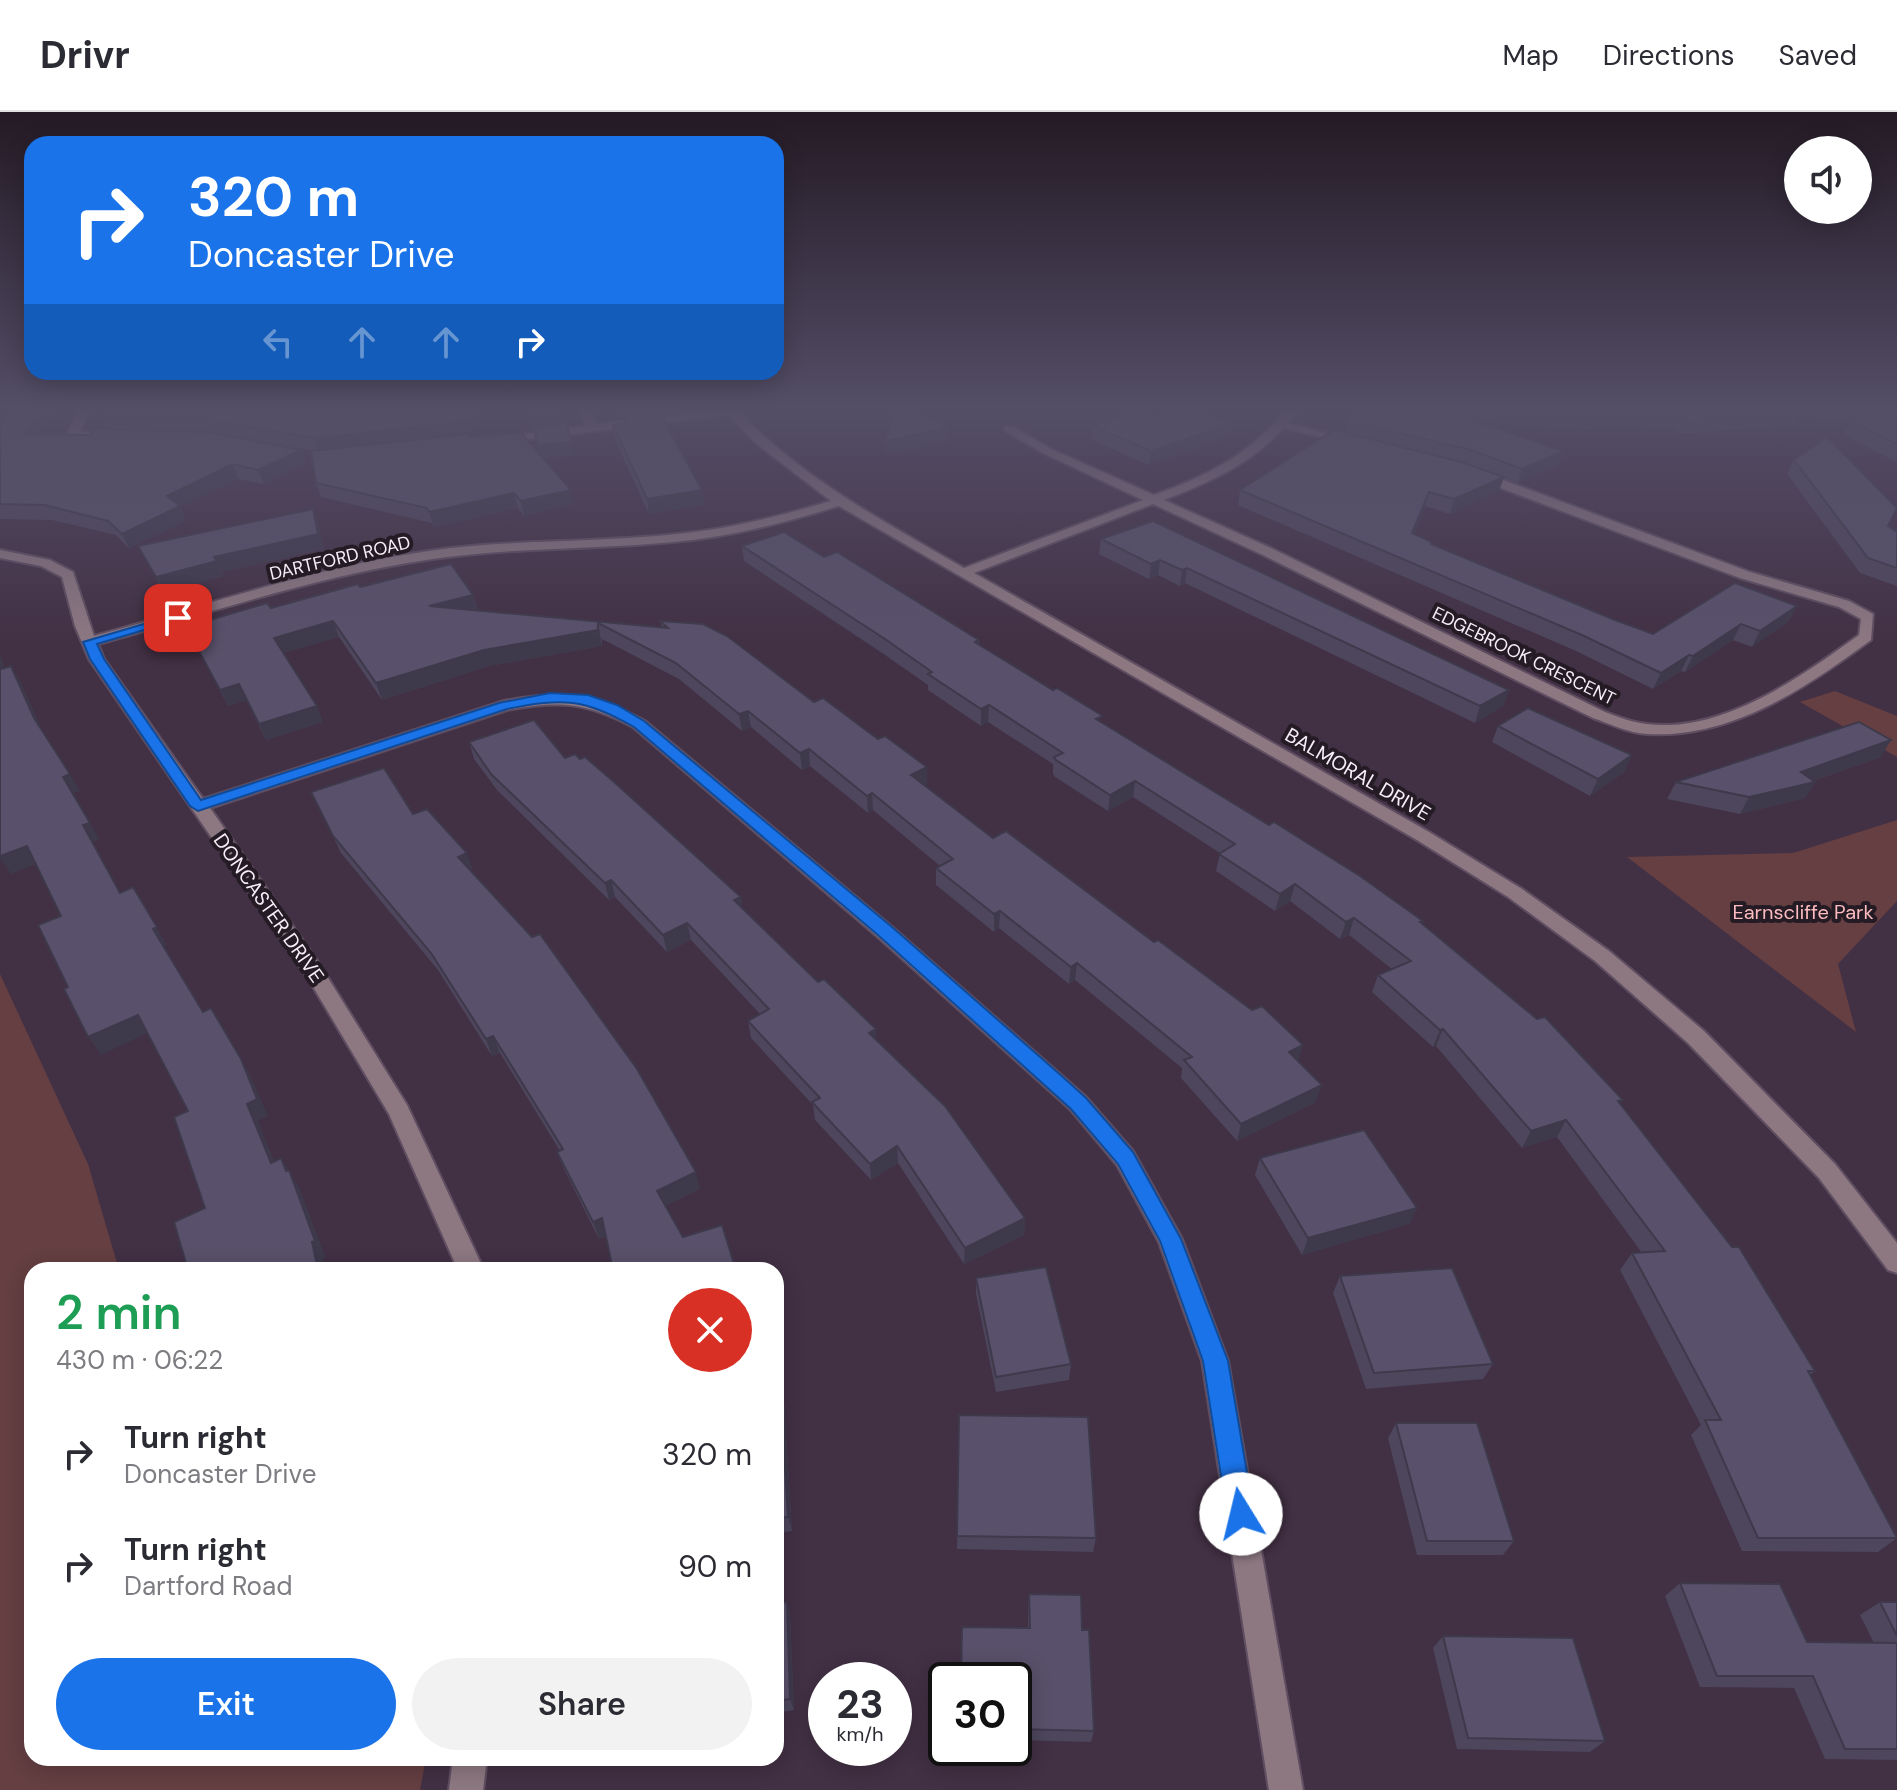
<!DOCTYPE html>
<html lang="en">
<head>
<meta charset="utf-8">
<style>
	:root { --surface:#fff; --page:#f2f2f3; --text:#2b2b33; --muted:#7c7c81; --line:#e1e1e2; --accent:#1a73e8 }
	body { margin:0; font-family:"DM Sans",sans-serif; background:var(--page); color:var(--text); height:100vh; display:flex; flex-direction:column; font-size:30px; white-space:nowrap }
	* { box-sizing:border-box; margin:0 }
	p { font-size:26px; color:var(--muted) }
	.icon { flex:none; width:44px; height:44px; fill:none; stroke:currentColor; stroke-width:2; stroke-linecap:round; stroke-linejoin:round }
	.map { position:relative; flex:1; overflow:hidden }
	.panel { position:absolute; left:24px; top:1150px; width:760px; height:504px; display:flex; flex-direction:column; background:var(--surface); border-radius:24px; box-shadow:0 4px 20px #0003 }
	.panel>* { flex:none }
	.hud { position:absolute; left:24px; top:24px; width:760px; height:244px; border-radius:24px; box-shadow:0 4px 20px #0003; background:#1a73e8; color:#fff; overflow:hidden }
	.controls { position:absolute; left:1784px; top:24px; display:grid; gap:16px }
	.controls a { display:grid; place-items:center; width:88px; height:88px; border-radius:50%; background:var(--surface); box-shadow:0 4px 20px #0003; font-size:40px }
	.speed { position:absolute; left:808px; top:1550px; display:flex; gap:16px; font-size:40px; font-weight:700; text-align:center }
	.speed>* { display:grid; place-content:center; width:104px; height:104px; border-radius:50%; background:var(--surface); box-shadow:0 4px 20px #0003; line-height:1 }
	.speed small { font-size:20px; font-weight:400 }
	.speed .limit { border:4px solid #111; border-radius:12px; background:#fff; color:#111 }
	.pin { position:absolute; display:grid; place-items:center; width:68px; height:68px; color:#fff; margin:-34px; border-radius:16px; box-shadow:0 4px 12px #0006 }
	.me { position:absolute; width:88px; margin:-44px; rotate:351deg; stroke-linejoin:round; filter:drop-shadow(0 0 6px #0008) }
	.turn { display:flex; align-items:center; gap:28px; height:168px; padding:0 32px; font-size:36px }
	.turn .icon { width:104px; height:104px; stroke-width:2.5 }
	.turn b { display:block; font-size:56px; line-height:68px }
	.lanes { display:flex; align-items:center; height:76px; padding:0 32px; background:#0003; justify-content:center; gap:40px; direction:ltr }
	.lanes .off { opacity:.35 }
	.round { display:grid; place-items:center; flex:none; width:84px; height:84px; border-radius:42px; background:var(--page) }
	.overview { display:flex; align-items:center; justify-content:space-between; height:136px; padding:0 32px }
	h1 { font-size:48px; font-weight:600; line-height:60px; color:#1e9e55 }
	.button { display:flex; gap:16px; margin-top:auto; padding:16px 32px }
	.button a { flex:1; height:92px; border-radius:48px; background:var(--accent); color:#fff; font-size:32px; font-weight:600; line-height:92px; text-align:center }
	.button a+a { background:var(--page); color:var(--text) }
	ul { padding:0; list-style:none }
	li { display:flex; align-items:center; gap:24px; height:112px; padding:0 32px }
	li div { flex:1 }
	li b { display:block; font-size:30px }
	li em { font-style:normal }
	header { display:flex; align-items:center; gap:48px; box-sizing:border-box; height:112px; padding:0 40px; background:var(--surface); border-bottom:2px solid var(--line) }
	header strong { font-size:38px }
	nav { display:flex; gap:44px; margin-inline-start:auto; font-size:28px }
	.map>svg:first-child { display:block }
	.green { fill:#653f42 }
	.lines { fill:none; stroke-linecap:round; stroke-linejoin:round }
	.minor-casing { stroke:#5f4e61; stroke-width:4 }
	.minor { fill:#8d7882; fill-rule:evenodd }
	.wall { fill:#4d465c }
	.shaded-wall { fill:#3e394b }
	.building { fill:#59516b; stroke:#3e394b; stroke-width:2 }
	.route { fill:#1a73e8; stroke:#114b97; stroke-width:2 }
	.labels { text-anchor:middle; stroke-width:8; stroke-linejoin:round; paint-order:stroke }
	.far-street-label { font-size:18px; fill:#f9edfa; stroke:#241b24 }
	.street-label { font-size:20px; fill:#f9edfa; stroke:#241b24 }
	.park-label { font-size:20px; fill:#fcbbbf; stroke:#241b24 }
</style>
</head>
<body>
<header>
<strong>Drivr</strong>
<nav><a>Map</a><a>Directions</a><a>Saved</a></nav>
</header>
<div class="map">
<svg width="1897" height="1678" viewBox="0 0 1897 1678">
	<rect width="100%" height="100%" fill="#423044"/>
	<!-- green -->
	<g class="green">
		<path d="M1835 579 1897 604V645L1800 590Z"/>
		<path d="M1897 708V789L1838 852 1856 920 1627 745 1793 741Z"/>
		<path d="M0 862 88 1052 119 1158H32V1646H426L420 1678H0Z"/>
	</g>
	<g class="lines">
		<defs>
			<g id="minor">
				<path d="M81 297H91L80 319 108 324V328L69 323 67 321Z"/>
				<path d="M581 297H591L596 312 736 297C801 366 883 409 964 456L1143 388 1043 341 1005 319V315H1013L1051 337 1154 383C1211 362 1248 343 1288 297H1299L1288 311 1356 329 1350 332 1283 316C1252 352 1208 371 1164 388L1273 437 1605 600C1616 604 1628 609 1640 611 1718 625 1799 566 1859 523L1861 507 1839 495 1740 466 1474 366V360H1482L1750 460 1849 489 1873 502 1871 528C1806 576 1731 627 1647 622 1628 621 1611 612 1593 606L1263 443 1153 392 974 461 1429 720 1522 777 1609 839 1704 919 1835 1052 1897 1131V1161L1888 1158 1819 1066 1688 931 1595 849 1508 785 1417 728 839 394C784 411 730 425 673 430 591 438 508 435 426 448 314 465 206 502 98 532L104 547 203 687 504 589C561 578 593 581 645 609L892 815 1086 985 1133 1039 1182 1127 1228 1249 1303 1678H1269L1202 1249 1159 1130 1117 1053 1070 997 878 825 633 615C586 590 559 588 507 598L210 696 320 853 407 993 484 1158H458L389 1002 306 863 89 547 75 514 62 465 41 454 0 446V438L50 448 73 460 94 524C205 494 315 455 429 439 511 427 594 431 677 422 730 417 780 404 831 389L758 333 729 303 497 331 491 328 497 325 585 314Z"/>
				<path d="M453 1646H487L483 1678H449Z"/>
			</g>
		</defs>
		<!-- minor casing -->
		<use href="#minor" class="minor-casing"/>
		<!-- minor -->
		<use href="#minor" class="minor"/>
	</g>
	<!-- wall -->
	<g class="wall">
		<path d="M11 297H58L41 322 91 323 107 317 101 305 106 297H475L473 323H468L469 325 540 343 527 297H561L564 311 572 330 575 343 543 346 574 392 524 404 518 396 434 415 432 411 321 385 316 371 314 339 250 328 306 351 264 372 238 367 180 395 186 409 129 436 116 423 52 408 0 407V312Z"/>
		<path d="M616 297H652V301L702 378 704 393 649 402 615 327 613 313 624 311 623 305 620 306Z"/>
		<path d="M1366 297H1897V350L1843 322 1850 309 1823 311 1802 300 1796 313 1682 322 1671 316 1594 313 1592 318 1476 309 1563 339 1558 353 1518 371 1503 366 1499 379 1450 402 1425 394 1414 422 1431 432 1615 508 1653 522 1735 471 1789 509 1752 535 1733 528 1685 560 1681 559 1653 577 1576 539 1238 393 1240 378 1346 321 1348 309Z"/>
		<path d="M1159 306 1231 311 1229 324 1149 353 1092 328 1093 314Z"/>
		<path d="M1794 348 1897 420V474L1860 461 1787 362Z"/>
		<path d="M313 397 318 412 324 437 222 460 223 464 164 480 138 434Z"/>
		<path d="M1153 409 1509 578 1503 594 1475 611 1185 471 1180 474 1158 463 1149 467 1099 442 1101 427Z"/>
		<path d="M742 434 824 445 979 528V533L1422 812 1620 993 1815 1259 1810 1263 1897 1426 1878 1440 1742 1439 1691 1323 1701 1313 1620 1158 1632 1141H1642L1557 1025 1522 1036 1436 934 1433 935 1372 880 1378 863 1392 857 1349 823 1340 827 1290 789 1275 799 1216 759 1220 741 1133 685 1108 699 1055 665 1053 662V652L988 610 981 614 928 578V573L885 543 744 449Z"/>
		<path d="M360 475 473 483 478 498 662 515 660 509 814 590 927 655V672L925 673 993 726 1298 949 1316 990 1237 1029 1181 966 1182 956 1075 868 1069 872 999 816 994 820 936 773V756L940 754 873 698 868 701 810 654 802 658 751 615 742 619 679 567 602 527V534L489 554 382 588 339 525 283 541 323 610 266 628 246 588 228 594 186 515Z"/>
		<path d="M1498 614 1632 643 1624 660 1590 684 1492 630Z"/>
		<path d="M469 630 565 646 741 785 742 796 818 870 876 917V928L1025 1106 1024 1123 964 1152 898 1051 871 1068 815 1008 813 993 751 926 748 909 760 902 691 828 667 840 615 785 609 788 497 678 474 647Z"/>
		<path d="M1881 645 1813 669 1815 670 1805 686 1740 702 1667 687 1676 670Z"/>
		<path d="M311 680 413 702 473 758 471 759 700 1077 665 1094 683 1125 736 1158 606 1124 599 1127 564 1057 557 1040 560 1039 500 941 492 944 438 858 341 741Z"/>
		<path d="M1260 1046 1417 1096 1409 1112 1302 1143 1255 1063Z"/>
		<path d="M1340 1164 1493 1252 1483 1267 1366 1277 1333 1181Z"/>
		<path d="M976 1166 1071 1252 1069 1268 996 1280 976 1182Z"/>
		<path d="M776 1258H779L783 1273 792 1419 776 1421Z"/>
		<path d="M959 1303 1096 1426 1093 1440 957 1437Z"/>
		<path d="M1396 1311 1514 1429 1503 1443H1417L1388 1326Z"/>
		<path d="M1680 1471 1807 1530 1874 1531 1860 1503 1880 1490H1897V1648L1825 1647 1794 1576 1700 1575 1665 1484Z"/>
		<path d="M1029 1482 1082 1518 1094 1619 1091 1630 1014 1628V1568L1028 1516V1495Z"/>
		<path d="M787 1490 790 1503 794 1598 776 1601V1491Z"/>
		<path d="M1443 1524 1605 1629 1590 1640 1457 1637 1433 1536Z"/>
	</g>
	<!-- shaded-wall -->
	<g class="shaded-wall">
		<path d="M43 297H58L33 336 25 322Z"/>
		<path d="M470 297H475L473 323H468L472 336 319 340 314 326Z"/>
		<path d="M618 297H652L653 302 620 306Z"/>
		<path d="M562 299 565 312 532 316 529 302Z"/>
		<path d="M1231 311 1229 324 1149 353 1151 339Z"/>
		<path d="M948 315V329L886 343 885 329Z"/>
		<path d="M572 330 575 343 541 346 538 333Z"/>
		<path d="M301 338 306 351 264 372 258 358Z"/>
		<path d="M1563 339 1558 353 1518 371 1522 357Z"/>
		<path d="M232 352 238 367 180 395 186 409 129 436 122 422 167 384Z"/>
		<path d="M1504 365 1499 379 1450 402 1454 387Z"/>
		<path d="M571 378 574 392 524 404 521 389Z"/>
		<path d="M702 378 704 393 649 402 647 387Z"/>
		<path d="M1429 380 1425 394 1408 436 1412 421Z"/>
		<path d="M514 381 518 396 434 415 429 400Z"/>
		<path d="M313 397 318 412 324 437 222 460 223 464 164 480 156 465 214 445Z"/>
		<path d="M1160 448 1158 463 1149 467 1151 452Z"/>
		<path d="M1187 456 1185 471 1180 474 1182 458Z"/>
		<path d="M473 483 478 498 429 494Z"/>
		<path d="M1797 494 1789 509 1752 535 1760 519Z"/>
		<path d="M333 509 339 525 280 542 274 526Z"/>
		<path d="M598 511 602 534 489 554 382 588 376 571 484 538Z"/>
		<path d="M1741 512 1733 528 1685 560 1693 544Z"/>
		<path d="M0 540 10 573 0 556Z"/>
		<path d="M1689 543 1681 559 1653 577 1661 561Z"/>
		<path d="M11 554 21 570 44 622 34 606Z"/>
		<path d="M239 572 246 588 228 594 220 578Z"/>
		<path d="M1509 578 1503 594 1475 611 1480 594Z"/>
		<path d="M989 593 988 610 981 614V597Z"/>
		<path d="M317 594 323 610 266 628 259 612Z"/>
		<path d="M748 599 751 615 742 619 739 602Z"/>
		<path d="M1891 628 1881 645 1801 673 1815 670 1805 686 1740 702 1749 685 1801 660Z"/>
		<path d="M809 637 810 654 802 658 800 641Z"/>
		<path d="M1632 643 1624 660 1590 684 1598 667Z"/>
		<path d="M927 655V672L911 680V663Z"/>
		<path d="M70 662 80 679 73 681 100 728 93 730 131 798 83 713 63 665Z"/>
		<path d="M1135 669 1133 685 1108 699 1110 683Z"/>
		<path d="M872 681 873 698 868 701 867 684Z"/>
		<path d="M27 734 39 751 11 762 0 747V744Z"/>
		<path d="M467 741 473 758 464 762 458 745Z"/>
		<path d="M611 768 615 785 609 788 605 771Z"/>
		<path d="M1295 772 1290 789 1275 799 1280 782Z"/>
		<path d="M133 775 167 833 163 834 153 817Z"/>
		<path d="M741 785 743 802 734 788Z"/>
		<path d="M1000 799 999 816 994 820V802Z"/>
		<path d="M1354 806 1349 823 1340 827 1346 810Z"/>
		<path d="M687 811 691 828 667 840 663 823Z"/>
		<path d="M1077 851 1075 868 1069 872 1071 855Z"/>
		<path d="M211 896 251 964 268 1004 258 1009 282 1068 271 1051 247 992Z"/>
		<path d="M138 903 150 920 101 943 88 925Z"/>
		<path d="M876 917 877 934 869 921Z"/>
		<path d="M1443 917 1436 934 1433 935 1440 918Z"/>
		<path d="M493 924 500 941 492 944 486 927Z"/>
		<path d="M1303 933 1298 950 1289 940Z"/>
		<path d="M1322 973 1316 990 1237 1029 1241 1012Z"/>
		<path d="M1566 1008 1557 1025 1522 1036 1531 1019Z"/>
		<path d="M897 1034 898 1051 871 1068 870 1052Z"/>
		<path d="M281 1046 299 1075 326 1146 323 1147 325 1158H318Z"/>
		<path d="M696 1060 700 1077 661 1096 657 1079Z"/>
		<path d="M1417 1096 1409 1112 1302 1143 1308 1126Z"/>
		<path d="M602 1106 608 1123 599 1127 593 1110Z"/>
		<path d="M1025 1106 1024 1123 964 1152 965 1136Z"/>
		<path d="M779 1258 783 1273 792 1419 788 1405Z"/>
		<path d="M787 1490 790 1503 794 1598 790 1587Z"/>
	</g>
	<!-- building -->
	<g class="building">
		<path d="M11 297H43L25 322 91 323 94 317 210 320 301 338 258 358 232 352 167 384 180 394 122 422 108 409 45 393 0 392V312Z"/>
		<path d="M106 297H470L469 309 314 326 211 308 101 305Z"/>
		<path d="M528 297H561L562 299 529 302Z"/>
		<path d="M896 297H910L948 315 885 329Z"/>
		<path d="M1169 297H1181L1231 311 1151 339 1093 314 1140 298 1159 306Z"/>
		<path d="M1366 297H1447L1446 299 1563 339 1522 357 1471 338 1348 309Z"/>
		<path d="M1498 297H1800L1802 300 1687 309 1677 302 1595 299 1597 305Z"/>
		<path d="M1866 297H1897V332L1850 308Z"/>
		<path d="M656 301 660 308 663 307 702 378 647 387 613 313 626 311 623 305Z"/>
		<path d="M566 311 572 330 538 333 533 315Z"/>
		<path d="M1334 318 1461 350 1504 365 1454 387 1429 380 1412 421 1432 430 1431 432 1615 508 1653 522 1735 471 1797 494 1760 519 1741 512 1693 544 1689 543 1661 561 1582 523 1240 378Z"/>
		<path d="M521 321 571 378 521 389 514 381 429 400 427 396 316 371 311 339 468 322V325Z"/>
		<path d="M1827 325 1897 396 1888 414 1897 420V456L1868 446 1794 348Z"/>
		<path d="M313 397 318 422 214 445 217 449 156 465 138 434Z"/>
		<path d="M1153 409 1509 578 1480 594 1187 456 1182 458 1160 448 1151 452 1101 427Z"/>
		<path d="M784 420 824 445 837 440 979 528 975 530 1053 578 1057 576 1103 604 1096 607 1269 713 1274 710 1360 764 1423 809 1420 810 1537 907 1545 905 1623 988 1618 989 1732 1135H1739L1815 1259H1808L1897 1426H1758L1705 1308H1721L1632 1141 1665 1139 1566 1008 1531 1019 1443 917 1440 918 1378 863 1411 849 1354 806 1346 810 1295 772 1280 782 1219 742 1235 732 1135 669 1110 683 1056 648 1054 645 1063 641 989 593 981 597 928 562 932 560 885 527 742 434Z"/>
		<path d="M451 452 473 483 429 494 668 516 660 509 703 512 727 524 814 590 823 586 878 627 885 624 927 655 911 663 993 726 1006 719 1154 830 1158 828 1252 898 1262 894 1303 933 1289 940 1322 973 1241 1012 1184 948 1192 945 1077 851 1071 855 1000 799 994 802 936 756 953 747 872 681 867 684 809 637 800 641 748 599 739 602 676 551 598 511V518L484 538 376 571 333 509 274 526 317 594 259 612 239 572 220 578 186 515 267 491 271 496 358 472 360 475Z"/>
		<path d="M11 554 34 606 70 662 63 665 90 711 83 713 120 781 133 775 157 815 153 817 203 900 211 896 241 947 257 987 247 992 271 1051 281 1046 286 1059 289 1058 315 1129 312 1130 318 1158H188L174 1110 205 1096 174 1005 188 999 138 903 88 925 64 877 68 875 38 813 61 804 27 734 0 744V556L1 557Z"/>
		<path d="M1528 596 1632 643 1598 667 1498 614Z"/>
		<path d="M534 608 565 646 575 642 580 647 585 645 613 669 741 785 734 788 818 870 824 867 876 917 869 921 945 994 1025 1106 965 1136 897 1034 870 1052 812 990 820 986 748 909 769 897 687 811 663 823 611 768 605 771 491 662 469 630Z"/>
		<path d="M1859 610 1891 628 1801 660 1815 670 1749 685 1676 670Z"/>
		<path d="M384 656 413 702 427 697 467 741 458 745 532 825 540 822 637 957 696 1060 657 1079 683 1125 722 1113 736 1158H613L602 1106 593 1110 557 1040 563 1037 493 924 486 927 431 841 333 724 311 680Z"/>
		<path d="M1364 1018 1417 1096 1308 1126 1260 1046Z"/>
		<path d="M1046 1155 1071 1252 996 1265 976 1166Z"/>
		<path d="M1452 1156 1493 1252 1374 1261 1340 1164Z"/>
		<path d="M776 1258H779L788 1405 776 1406Z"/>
		<path d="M959 1303 1088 1305 1096 1426 957 1424Z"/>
		<path d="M1396 1311H1477L1514 1429H1427Z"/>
		<path d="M1680 1471 1780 1472 1807 1530 1897 1531V1637H1845L1813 1564H1717Z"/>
		<path d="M1029 1482 1081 1483 1082 1518H1089L1094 1619 1014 1617V1568H961L962 1515 1030 1516Z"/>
		<path d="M787 1490 790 1587 776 1589V1491Z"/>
		<path d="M1880 1490H1897V1524Z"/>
		<path d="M1443 1524 1573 1526 1605 1629 1468 1626Z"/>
	</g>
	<!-- sky -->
	<linearGradient id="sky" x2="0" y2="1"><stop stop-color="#241a25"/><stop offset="0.56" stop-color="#544e67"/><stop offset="1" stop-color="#544e67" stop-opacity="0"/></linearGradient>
	<rect width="1897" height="532" fill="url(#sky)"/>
	<!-- route -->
	<path class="route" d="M174 503 185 506 97 532 104 547 201 688 499 591 550 581 588 583 617 593 644 609 892 815 1064 966 1086 986 1133 1040 1181 1127 1228 1249 1254 1402 1250 1412 1241 1416 1231 1412 1227 1402 1203 1249 1160 1129 1118 1052 1071 997 1050 978 879 824 634 615C583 586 564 586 507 597L198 699 190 694 90 547 83 530Z"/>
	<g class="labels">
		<!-- far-street labels -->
		<g class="far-street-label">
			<text transform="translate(340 446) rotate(-13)" y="6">DARTFORD ROAD</text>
			<text transform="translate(1524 544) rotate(26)" y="6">EDGEBROOK CRESCENT</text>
		</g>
		<!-- street labels -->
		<g class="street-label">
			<text transform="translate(1358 662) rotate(30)" y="7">BALMORAL DRIVE</text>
			<text transform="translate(269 796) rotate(55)" y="7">DONCASTER DRIVE</text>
		</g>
		<!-- park labels -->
		<g class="park-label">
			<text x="1803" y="807">Earnscliffe Park</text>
		</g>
	</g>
</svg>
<div class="controls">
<a><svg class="icon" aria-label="sound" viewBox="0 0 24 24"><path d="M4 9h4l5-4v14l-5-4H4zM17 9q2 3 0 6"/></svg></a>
</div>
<div class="speed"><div>23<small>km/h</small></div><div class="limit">30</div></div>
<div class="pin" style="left:178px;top:506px;background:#d93025"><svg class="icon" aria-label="arrive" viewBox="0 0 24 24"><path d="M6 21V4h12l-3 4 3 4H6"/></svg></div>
<svg class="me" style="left:1241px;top:1402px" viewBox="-20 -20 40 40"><circle r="19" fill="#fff"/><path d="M0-13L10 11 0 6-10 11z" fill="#1a73e8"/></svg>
<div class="hud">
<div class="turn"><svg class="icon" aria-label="right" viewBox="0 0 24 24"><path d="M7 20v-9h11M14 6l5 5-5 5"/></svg><div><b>320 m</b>Doncaster Drive</div></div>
<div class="lanes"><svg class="icon off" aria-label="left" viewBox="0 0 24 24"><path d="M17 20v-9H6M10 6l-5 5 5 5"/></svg><svg class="icon off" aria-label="ahead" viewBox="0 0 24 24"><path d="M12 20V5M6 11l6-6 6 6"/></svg><svg class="icon off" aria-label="ahead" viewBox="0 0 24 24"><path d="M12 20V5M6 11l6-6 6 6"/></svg><svg class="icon" aria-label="right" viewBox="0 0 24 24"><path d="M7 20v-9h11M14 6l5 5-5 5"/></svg></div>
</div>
<section class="panel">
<div class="overview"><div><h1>2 min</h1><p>430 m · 06:22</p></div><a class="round" style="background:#d93025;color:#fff"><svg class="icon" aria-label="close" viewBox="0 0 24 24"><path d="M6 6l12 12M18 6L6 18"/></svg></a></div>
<ul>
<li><svg class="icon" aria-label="right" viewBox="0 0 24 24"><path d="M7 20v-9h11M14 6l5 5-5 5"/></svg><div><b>Turn right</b><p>Doncaster Drive</p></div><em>320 m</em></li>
<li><svg class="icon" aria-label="right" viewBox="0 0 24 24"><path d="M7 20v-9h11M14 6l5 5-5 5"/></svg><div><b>Turn right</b><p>Dartford Road</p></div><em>90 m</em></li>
</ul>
<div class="button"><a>Exit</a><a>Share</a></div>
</section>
</div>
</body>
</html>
